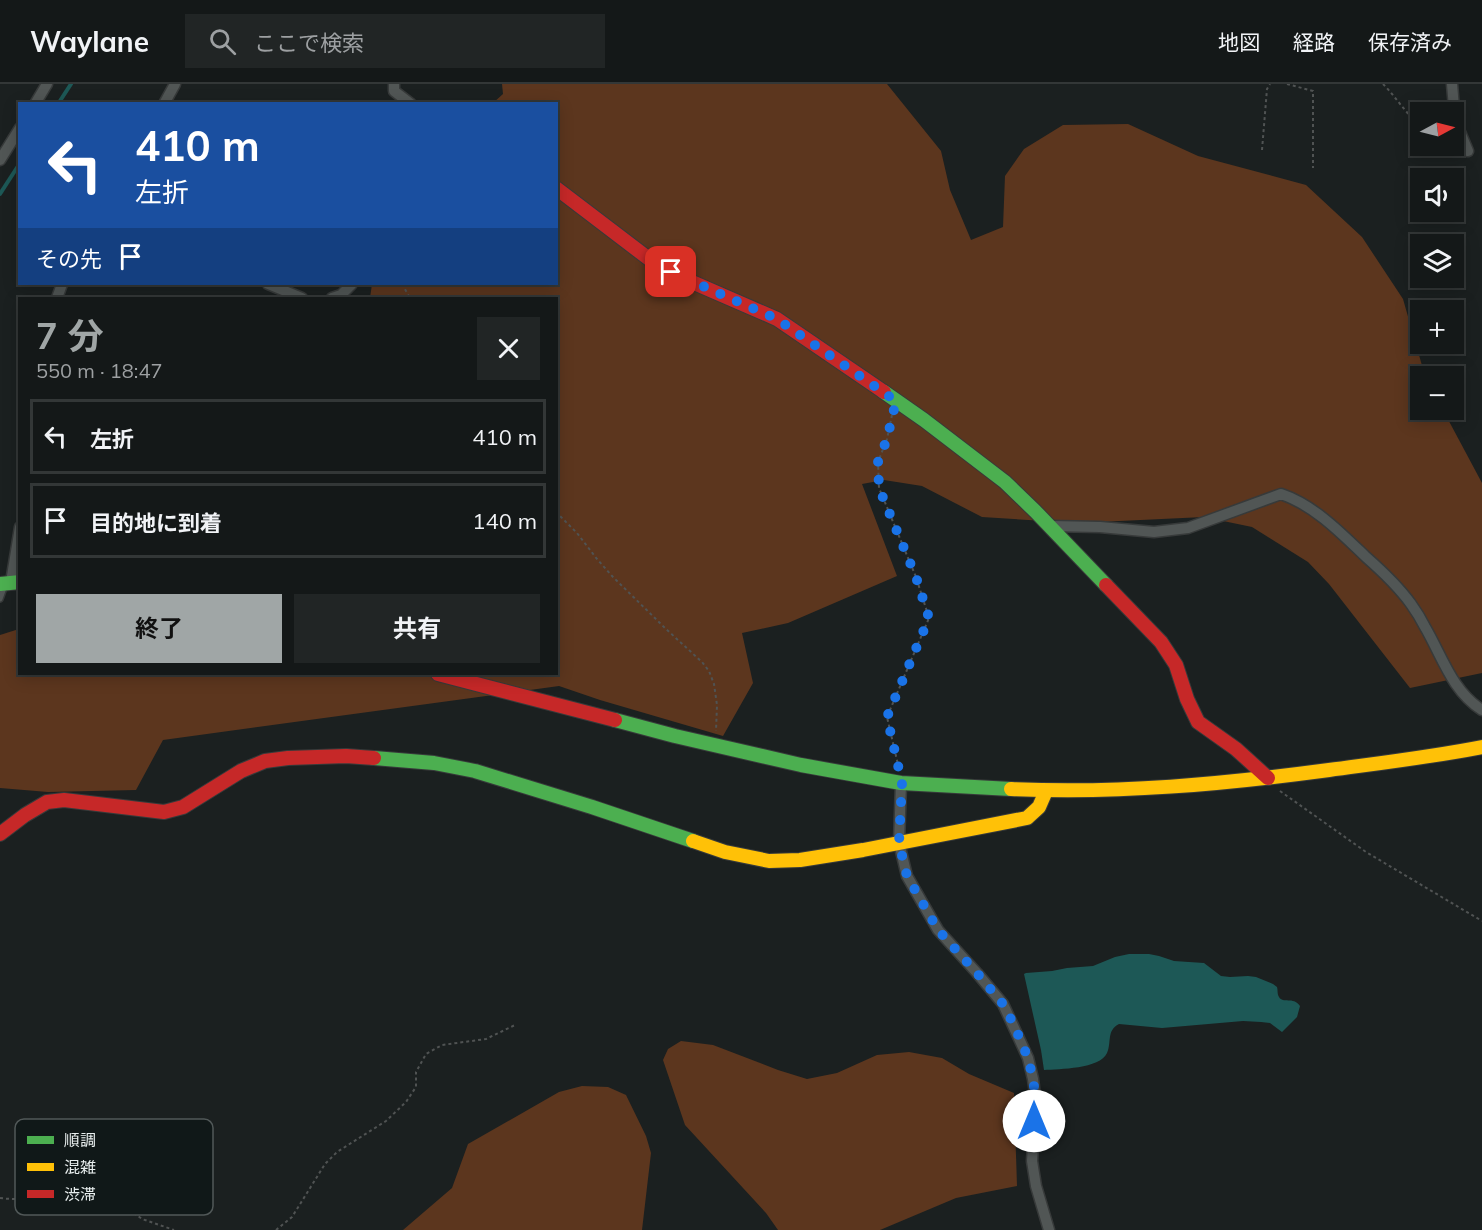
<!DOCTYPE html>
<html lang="ja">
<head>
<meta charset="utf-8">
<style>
	:root { --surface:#141818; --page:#212525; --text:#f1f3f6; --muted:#9da0a2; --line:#333737; --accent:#a0a6a6 }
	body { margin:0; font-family:Mulish,"Noto Sans JP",sans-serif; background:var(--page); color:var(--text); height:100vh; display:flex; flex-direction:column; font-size:22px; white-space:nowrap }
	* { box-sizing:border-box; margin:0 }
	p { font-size:20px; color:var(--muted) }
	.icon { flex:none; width:33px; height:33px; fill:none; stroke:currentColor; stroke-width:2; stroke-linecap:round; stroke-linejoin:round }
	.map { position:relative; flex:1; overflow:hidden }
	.side { position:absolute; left:18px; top:213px; width:540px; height:378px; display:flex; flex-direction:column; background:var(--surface); border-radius:0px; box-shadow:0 3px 15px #0003,0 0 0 2px var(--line) }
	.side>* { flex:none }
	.top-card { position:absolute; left:18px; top:18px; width:540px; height:183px; border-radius:0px; box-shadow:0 3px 15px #0003,0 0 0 2px var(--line); background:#1a4fa0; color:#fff; overflow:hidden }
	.needle { width:39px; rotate:83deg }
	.tools { position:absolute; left:1410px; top:18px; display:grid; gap:12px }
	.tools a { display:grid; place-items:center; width:54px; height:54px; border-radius:0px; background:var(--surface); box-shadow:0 3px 15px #0003,0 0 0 2px var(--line); font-size:30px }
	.pin { position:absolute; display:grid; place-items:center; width:51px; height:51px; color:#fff; margin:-26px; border-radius:12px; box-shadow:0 3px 9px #0006 }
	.me { position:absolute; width:66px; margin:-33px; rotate:0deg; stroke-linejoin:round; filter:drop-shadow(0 0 4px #0008) }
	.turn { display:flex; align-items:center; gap:21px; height:126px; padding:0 18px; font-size:27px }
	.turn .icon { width:78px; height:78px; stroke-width:2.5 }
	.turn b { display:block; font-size:42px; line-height:51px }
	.then { display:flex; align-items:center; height:57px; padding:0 18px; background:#0003; gap:12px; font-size:22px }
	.round { display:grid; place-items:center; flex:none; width:63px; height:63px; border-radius:0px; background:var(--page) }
	.summary { display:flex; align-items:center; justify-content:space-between; height:102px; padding:0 18px }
	h1 { font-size:36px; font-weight:700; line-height:45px; color:var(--accent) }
	.action { display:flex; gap:12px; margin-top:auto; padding:12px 18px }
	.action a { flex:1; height:69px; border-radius:0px; background:var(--accent); color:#111; font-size:24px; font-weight:700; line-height:69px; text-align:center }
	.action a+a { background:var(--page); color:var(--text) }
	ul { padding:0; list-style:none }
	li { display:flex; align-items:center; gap:18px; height:75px; margin:0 12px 9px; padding:0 6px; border:3px solid var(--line); border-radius:0px }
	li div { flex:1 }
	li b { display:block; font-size:22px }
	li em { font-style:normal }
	header { display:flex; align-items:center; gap:36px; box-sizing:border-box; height:84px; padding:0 30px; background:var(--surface); border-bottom:2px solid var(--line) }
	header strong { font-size:28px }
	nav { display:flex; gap:33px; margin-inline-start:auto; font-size:21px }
	.search { width:420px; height:54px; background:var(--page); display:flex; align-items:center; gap:15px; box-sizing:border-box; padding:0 21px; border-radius:0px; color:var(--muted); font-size:22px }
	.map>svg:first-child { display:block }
	.green { fill:#5c361e }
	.water { fill:#1d5856 }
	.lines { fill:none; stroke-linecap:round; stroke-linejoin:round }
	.stream { stroke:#1d5856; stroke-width:4 }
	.lane-casing { stroke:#373a3a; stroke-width:8 }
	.street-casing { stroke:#373a3a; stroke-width:13 }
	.fast-casing { stroke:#373a3a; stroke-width:16 }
	.slow-casing { stroke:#373a3a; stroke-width:16 }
	.jam-casing { stroke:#373a3a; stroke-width:16 }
	.path { stroke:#505353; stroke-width:2; stroke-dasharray:3 3; stroke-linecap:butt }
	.lane { stroke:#515655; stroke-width:5 }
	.street { stroke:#515655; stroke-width:10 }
	.fast { stroke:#4caf50; stroke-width:14 }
	.slow { stroke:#ffc107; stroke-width:14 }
	.jam { stroke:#c62828; stroke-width:14 }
	.route { stroke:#1a73e8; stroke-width:10; stroke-dasharray:0 18 }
	.key { fill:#101818; stroke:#515858; stroke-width:1.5 }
	.key-label { font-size:16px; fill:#e8eeee }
</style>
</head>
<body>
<header>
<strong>Waylane</strong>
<div class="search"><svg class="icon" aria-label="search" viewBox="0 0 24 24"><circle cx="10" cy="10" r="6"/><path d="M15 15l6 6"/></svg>ここで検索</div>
<nav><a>地図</a><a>経路</a><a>保存済み</a></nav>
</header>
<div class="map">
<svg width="1482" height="1146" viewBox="0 0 1482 1146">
	<rect width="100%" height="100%" fill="#1b2020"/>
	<!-- green -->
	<g class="green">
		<path d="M502 0H887L941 67 950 106 971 156 1003 143 1005 92 1024 65 1063 41 1128 40 1198 72 1306 101 1362 153 1403 215 1425 292H1420V326H1443L1482 399V589L1410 604 1329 500 1308 478 1252 443 1204 433 1077 439 982 433 922 402 884 396 862 400 897 492 788 539 742 549 753 599 723 652 600 616 559 602 163 656 136 706 48 708 0 704V551L19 545 20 590H556V214H370L372 200H556V20L493 19 503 10Z"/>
		<path d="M681 957 713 961 778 986 807 995 837 989 877 971 909 968 942 974 969 990 1014 1009 1017 1102 956 1114 880 1146H778L766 1129 685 1041 663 976 668 965Z"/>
		<path d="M582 1002 608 1003 626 1011 646 1052 651 1069 642 1146H403L452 1104 468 1060 559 1008Z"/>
	</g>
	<!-- water -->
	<path class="water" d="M1129 870H1149L1159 872 1174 877 1204 879 1221 892 1230 893 1248 892 1256 893 1273 900 1277 903C1278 906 1277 910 1279 913 1283 920 1293 912 1300 922L1297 933 1282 948 1270 939 1261 938 1243 937 1162 944 1119 940C1106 947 1112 958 1107 969 1100 985 1059 985 1044 986L1041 966 1024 890 1026 889 1052 887 1067 884 1093 882 1115 873Z"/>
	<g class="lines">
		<!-- stream -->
		<g class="stream">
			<path d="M58 20 71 0"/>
			<path d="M0 110 20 79"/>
		</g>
		<defs>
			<path id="lane" d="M0 515 5 501"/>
			<g id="street">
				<path d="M394 0V7L411 20"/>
				<path d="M1452 0 1455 36 1468 67"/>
				<path d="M35 20 47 0"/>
				<path d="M164 20 175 0"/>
				<path d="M0 76 20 44"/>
				<path d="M268 200 302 214"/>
				<path d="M57 214 62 200"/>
				<path d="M332 214 341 211 352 200"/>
				<path d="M1050 442 1100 443 1154 448 1188 444 1281 410C1314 421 1341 449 1366 473 1382 487 1398 502 1411 520 1416 527 1421 535 1425 543 1442 572 1452 607 1482 626"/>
				<path d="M11 498 20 443"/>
				<path d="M901 699 899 759 907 792 938 846 977 889 1003 920 1028 974 1033 995 1036 1018 1032 1077 1036 1102 1049 1146"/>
			</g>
			<g id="fast">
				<path d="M884 308 924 336 1005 398 1035 427 1106 501"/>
				<path d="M0 500 20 498"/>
				<path d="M615 636 675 652 801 681 901 699 1011 705"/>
				<path d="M374 674 434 679 475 687 592 723 693 757"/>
			</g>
			<g id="slow">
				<path d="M1011 705C1118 710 1224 700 1329 686 1380 679 1431 673 1482 663"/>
				<path d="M693 757 725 768 769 777 800 776 863 766 1027 734 1039 723 1046 707"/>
			</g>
			<g id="jam">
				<path d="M556 104 657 181 685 195 777 235 884 308"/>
				<path d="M1106 501 1161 558 1176 581 1187 615 1198 638 1236 665 1268 694"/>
				<path d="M438 590 615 636"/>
				<path d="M0 750 25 731 47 718 64 716 164 728 183 723 241 687 265 677 288 674 346 672 374 674"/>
			</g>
		</defs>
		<!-- lane casing -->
		<use href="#lane" class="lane-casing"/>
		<!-- street casing -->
		<use href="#street" class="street-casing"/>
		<!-- fast casing -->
		<use href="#fast" class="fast-casing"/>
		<!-- slow casing -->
		<use href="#slow" class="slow-casing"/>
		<!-- jam casing -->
		<use href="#jam" class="jam-casing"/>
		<!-- path -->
		<g class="path">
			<path d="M1287 0 1313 7V84"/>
			<path d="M1383 0C1396 13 1406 30 1420 41"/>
			<path d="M1262 66 1267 5 1270 0"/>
			<path d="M402 200 410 214"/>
			<path d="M892 331 887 355 878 378 879 404 916 493 929 534 887 633 899 685"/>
			<path d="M556 428 577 449 597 475 613 493 666 545 702 578 709 587 714 600 717 621 716 647"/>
			<path d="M1280 707 1366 768 1482 837"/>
			<path d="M0 1114C16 1116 32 1116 45 1106 64 1091 56 1072 88 1076L131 1127 142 1135 174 1146"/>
			<path d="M276 1146 292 1133 325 1080 337 1068 386 1037 406 1018 416 1003V988L426 970 442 961 486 955 515 941"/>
		</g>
		<!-- lane -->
		<use href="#lane" class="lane"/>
		<!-- street -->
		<use href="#street" class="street"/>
		<!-- fast -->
		<use href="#fast" class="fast"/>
		<!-- slow -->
		<use href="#slow" class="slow"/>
		<!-- jam -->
		<use href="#jam" class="jam"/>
	</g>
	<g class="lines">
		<!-- route -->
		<path class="route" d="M671 188 777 235 896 317 887 355 878 378 879 404 916 493 929 534 887 633 902 699 899 759 907 792 938 846 977 889 1003 920 1014 941 1028 974 1033 995 1036 1018 1034 1037"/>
	</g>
	<!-- legend -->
	<rect x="15" y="1035" width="198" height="96" rx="9" class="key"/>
	<rect x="27" y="1052" width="27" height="8" fill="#4caf50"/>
	<rect x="27" y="1079" width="27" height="8" fill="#ffc107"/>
	<rect x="27" y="1106" width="27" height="8" fill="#c62828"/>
	<g class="key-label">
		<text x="64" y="1062">順調</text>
		<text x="64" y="1089">混雑</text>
		<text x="64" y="1116">渋滞</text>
	</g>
</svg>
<div class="tools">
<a><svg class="needle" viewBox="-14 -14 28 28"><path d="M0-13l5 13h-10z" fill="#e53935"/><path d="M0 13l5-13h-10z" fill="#9da0a2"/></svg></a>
<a><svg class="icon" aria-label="sound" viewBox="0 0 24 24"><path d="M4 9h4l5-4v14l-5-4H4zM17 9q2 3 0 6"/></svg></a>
<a><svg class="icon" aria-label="layers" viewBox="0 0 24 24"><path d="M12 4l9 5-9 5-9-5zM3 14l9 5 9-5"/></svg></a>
<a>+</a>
<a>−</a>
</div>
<div class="pin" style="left:671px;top:188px;background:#d93025"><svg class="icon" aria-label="arrive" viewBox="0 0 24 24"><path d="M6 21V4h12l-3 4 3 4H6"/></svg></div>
<svg class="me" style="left:1034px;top:1037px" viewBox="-20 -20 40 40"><circle r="19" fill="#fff"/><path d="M0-13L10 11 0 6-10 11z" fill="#1a73e8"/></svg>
<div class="top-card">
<div class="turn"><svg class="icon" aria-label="left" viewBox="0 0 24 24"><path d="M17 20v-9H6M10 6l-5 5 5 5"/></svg><div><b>410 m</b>左折</div></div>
<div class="then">その先<svg class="icon" aria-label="arrive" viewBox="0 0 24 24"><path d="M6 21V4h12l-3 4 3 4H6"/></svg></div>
</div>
<section class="side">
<div class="summary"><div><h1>7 分</h1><p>550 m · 18:47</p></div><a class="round"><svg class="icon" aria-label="close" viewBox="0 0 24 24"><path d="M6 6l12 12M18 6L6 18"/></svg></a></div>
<ul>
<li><svg class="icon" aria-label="left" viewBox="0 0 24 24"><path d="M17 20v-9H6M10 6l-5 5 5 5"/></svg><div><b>左折</b></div><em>410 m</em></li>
<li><svg class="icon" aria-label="arrive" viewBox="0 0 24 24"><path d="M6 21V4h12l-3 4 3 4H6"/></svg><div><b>目的地に到着</b></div><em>140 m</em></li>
</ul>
<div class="action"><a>終了</a><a>共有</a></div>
</section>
</div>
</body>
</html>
